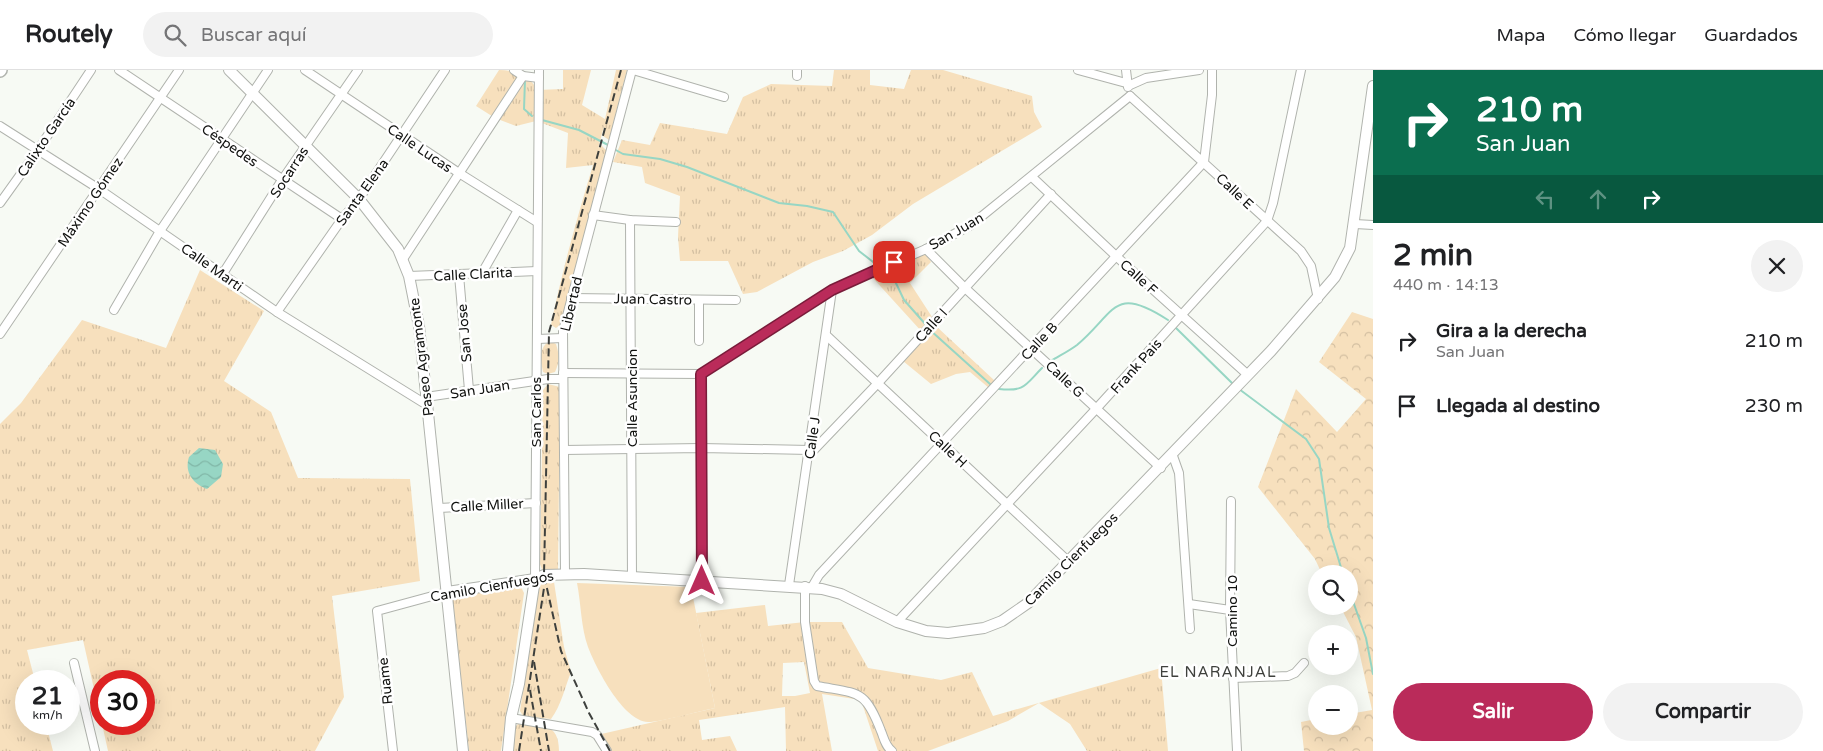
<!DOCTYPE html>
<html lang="es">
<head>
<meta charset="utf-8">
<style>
	:root { --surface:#fff; --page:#f2f2f2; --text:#202124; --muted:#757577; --line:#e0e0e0; --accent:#ba2b5a }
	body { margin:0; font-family:"Varela Round",sans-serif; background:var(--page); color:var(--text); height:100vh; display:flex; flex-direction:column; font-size:19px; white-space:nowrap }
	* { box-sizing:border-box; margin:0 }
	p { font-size:16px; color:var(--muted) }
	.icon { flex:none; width:28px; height:28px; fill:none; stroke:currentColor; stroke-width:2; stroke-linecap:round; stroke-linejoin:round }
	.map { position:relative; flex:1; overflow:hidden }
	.sheet { display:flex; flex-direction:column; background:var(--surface); width:450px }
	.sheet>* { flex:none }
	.top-card { background:#0b6e4f; color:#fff; overflow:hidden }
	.fabs { position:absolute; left:1308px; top:495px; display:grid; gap:10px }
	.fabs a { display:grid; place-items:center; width:50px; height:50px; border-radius:50%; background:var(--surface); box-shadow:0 5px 20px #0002; font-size:25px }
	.speed { position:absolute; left:15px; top:600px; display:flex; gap:10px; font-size:25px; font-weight:700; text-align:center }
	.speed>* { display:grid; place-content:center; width:65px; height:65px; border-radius:50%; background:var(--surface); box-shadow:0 5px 20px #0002; line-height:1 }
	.speed small { font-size:12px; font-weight:400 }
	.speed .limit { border:8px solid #d22; background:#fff; color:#111 }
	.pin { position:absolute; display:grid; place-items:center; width:42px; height:42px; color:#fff; margin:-21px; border-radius:10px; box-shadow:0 2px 8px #0006 }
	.me { position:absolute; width:55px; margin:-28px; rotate:0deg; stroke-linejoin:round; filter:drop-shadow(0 0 4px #0008) }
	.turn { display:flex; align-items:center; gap:18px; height:105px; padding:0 20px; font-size:22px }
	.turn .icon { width:65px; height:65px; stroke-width:2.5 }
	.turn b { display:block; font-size:35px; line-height:42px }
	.lanes { display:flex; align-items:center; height:48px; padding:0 20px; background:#0003; justify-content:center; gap:25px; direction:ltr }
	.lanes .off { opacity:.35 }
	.round { display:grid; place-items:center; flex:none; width:52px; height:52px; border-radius:26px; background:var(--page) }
	.headline { display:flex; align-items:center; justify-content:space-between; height:85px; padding:0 20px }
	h1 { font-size:30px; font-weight:700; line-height:38px }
	.action { display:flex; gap:10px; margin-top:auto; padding:10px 20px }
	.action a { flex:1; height:58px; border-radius:30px; background:var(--accent); color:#fff; font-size:20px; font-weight:700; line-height:58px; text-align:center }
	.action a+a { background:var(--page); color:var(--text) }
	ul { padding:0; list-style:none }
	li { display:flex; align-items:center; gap:15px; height:65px; padding:0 20px }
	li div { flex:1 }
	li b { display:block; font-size:19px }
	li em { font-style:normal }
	header { display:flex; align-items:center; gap:30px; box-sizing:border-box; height:70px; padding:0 25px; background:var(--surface); border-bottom:1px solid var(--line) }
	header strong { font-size:24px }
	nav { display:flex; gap:28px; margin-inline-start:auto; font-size:18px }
	.search { width:350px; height:45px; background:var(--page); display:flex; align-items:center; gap:12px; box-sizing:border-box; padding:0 18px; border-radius:28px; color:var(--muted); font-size:19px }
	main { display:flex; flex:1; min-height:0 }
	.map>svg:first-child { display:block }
	.grass { fill:url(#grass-tufts); fill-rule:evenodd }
	.forest { fill:url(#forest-crowns) }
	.garden { fill:#f7e0bd }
	.water { fill:url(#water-waves) }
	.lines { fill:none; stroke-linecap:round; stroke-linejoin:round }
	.stream { stroke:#97d6c4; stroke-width:2 }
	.minor-casing { stroke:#b0b3ad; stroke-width:10 }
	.tertiary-casing { stroke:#b0b3ad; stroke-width:12 }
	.secondary-casing { stroke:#b0b3ad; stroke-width:14 }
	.minor { stroke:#fff; stroke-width:8 }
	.tertiary { stroke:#fff; stroke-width:10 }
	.secondary { stroke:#fff; stroke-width:11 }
	.rail { stroke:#3e403d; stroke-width:2; stroke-dasharray:8 4; stroke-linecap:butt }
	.route-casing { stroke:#791c3a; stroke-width:12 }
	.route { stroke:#ba2b5a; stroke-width:9 }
	.labels { text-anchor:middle; stroke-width:5; stroke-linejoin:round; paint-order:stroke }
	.street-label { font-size:14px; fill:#10110f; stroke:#fff }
	.neighbourhood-label { font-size:15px; letter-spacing:1px; fill:#3f413d; stroke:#fff }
</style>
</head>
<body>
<header>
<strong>Routely</strong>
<div class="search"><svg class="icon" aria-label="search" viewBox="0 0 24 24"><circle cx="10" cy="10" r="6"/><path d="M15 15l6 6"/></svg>Buscar aquí</div>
<nav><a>Mapa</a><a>Cómo llegar</a><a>Guardados</a></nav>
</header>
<main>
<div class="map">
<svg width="1373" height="681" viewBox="0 0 1373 681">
	<defs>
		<pattern id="grass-tufts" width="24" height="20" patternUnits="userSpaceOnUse" patternTransform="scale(1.25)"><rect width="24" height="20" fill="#f7e0bd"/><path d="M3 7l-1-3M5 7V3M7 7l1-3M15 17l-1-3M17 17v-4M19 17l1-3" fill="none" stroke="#d3bfa1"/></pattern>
		<pattern id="forest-crowns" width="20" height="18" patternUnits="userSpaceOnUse" patternTransform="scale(1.25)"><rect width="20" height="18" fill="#f7e0bd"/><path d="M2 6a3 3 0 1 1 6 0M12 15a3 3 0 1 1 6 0" fill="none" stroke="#d3bfa1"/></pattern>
		<pattern id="water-waves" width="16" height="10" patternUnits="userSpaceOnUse" patternTransform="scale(1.25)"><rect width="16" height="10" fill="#97d6c4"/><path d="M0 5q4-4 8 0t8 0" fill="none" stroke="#81b7a7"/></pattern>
	</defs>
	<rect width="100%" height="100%" fill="#f7faf4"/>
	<!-- grass -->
	<g class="grass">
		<path d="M499 0C515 0 530 5 537 20L563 19V0H591L582 35 605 49 616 0H627L609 70 603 66 604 56 598 79 600 74 607 81 561 254 556 258 551 255C562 201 577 148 593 95L566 98 568 63 542 53 537 24 536 51 516 56 495 48 476 36Z"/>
		<path d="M834 0H870V15L904 19 911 0H943L1032 26 1034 42 1042 57 913 134 872 165 843 181 813 192 757 222 743 224 728 191H680L678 167 680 126 645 113 642 97 613 92 622 70 650 75 660 53 727 64 743 27 771 14 832 16Z"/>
		<path d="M925 183 931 192 910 213 934 250 922 262 872 207Z"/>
		<path d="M200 200 264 241 224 311 271 342 298 408 410 409 420 511 332 526 344 627 315 681H108L102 654H144V611H101V650L83 570 27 580 35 611H26V654H46L53 681H0V354L21 333 82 250 166 278Z"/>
		<path d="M936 256 995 311 989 318 970 302 956 304 931 314 903 291Z"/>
		<path d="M550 271 556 274C559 283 560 292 555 302L548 304 543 302C541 291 538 277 550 271Z"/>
		<path d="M548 314 560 317 558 500 543 502 540 494 543 320Z"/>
		<path d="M545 512H554L564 577 571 602C565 617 561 636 551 649L523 646 520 641 538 523 540 515Z"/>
		<path d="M520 515 524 523 501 681H469L452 526Z"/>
		<path d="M765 535 768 556 805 552H842L868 598 941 610 972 602 993 646 1161 598 1168 681H1087L1070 654 1039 633 1008 651 928 681H878L861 630 822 624 832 681H786L785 637 699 650 702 670 730 666 737 681H607L597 665 715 638 696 543ZM804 592 810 623 795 626H782L783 593Z"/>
		<path d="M519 653C542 655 559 653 559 681H513L515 657Z"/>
	</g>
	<!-- forest -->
	<path class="forest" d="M1352 242 1373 249V681H1304L1301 652 1316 649V656H1349V644L1372 640 1356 567 1340 536H1349V504H1322L1315 489 1258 417 1296 319 1337 362 1366 329 1319 292Z"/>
	<!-- garden -->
	<path class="garden" d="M577 513 691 517 715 638C699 641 662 652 648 652 623 651 596 598 588 577 581 558 581 533 577 513Z"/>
	<!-- water -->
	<path class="water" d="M199 378 215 380 223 394 221 407 207 419C193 414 184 402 189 387Z"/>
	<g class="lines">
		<!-- stream -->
		<g class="stream">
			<path d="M525 10 524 39 532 46"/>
			<path d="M542 50 579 60 610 76"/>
			<path d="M614 79 623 84 660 89 687 97 779 133 807 136 833 142 859 181 877 195"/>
			<path d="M883 200 894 209 904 230 927 256"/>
			<path d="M1176 258 1233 314"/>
			<path d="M930 260 990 314"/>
			<path d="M1051 291C1059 286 1069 281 1077 275 1116 242 1113 214 1168 250"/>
			<path d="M999 319C1025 322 1025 315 1042 298"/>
			<path d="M1239 319 1306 369 1319 389 1329 458 1343 504"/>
			<path d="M1349 520 1366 568 1373 604"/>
		</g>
		<defs>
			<g id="minor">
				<path d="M119 0 342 149"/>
				<path d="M305 0 459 103 537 152"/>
				<path d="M514 0 523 6 539 8"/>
				<path d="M633 0 724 27"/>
				<path d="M797 0V6"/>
				<path d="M1078 0 1126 13"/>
				<path d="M1126 0 1128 17"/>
				<path d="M1128 16 1146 8 1199 0"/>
				<path d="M1130 26 1301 181 1311 196 1318 229"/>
				<path d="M0 56 99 119 277 242 427 335"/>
				<path d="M1032 107 1117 187 1248 305"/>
				<path d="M0 133 38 80 91 0"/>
				<path d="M593 145 630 150 676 152"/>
				<path d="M630 150 632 507"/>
				<path d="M1355 154 1373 155"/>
				<path d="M926 179 965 218 1161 398"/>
				<path d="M403 189 523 6"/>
				<path d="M482 203 518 140"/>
				<path d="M222 205 282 110 358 0"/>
				<path d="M459 205 469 320"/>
				<path d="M409 206 537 201"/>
				<path d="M571 228 736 230"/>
				<path d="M114 240 160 161 268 0"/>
				<path d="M277 242 342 149 359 129 445 0"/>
				<path d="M0 264 179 0"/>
				<path d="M827 266 1069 492"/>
				<path d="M537 269 563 268"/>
				<path d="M699 271V230"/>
				<path d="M563 303 701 304 832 220 926 179 971 155 1130 26"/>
				<path d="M701 304 702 511"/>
				<path d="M426 327 548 309H563"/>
				<path d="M564 380 701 378 810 380"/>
				<path d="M810 384 878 313 1051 124"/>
				<path d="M1173 386 1179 403 1190 559"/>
				<path d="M1231 431 1230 540 1237 681"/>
				<path d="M439 438 536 433"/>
				<path d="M565 505 563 261 632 0"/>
				<path d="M535 509 539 0"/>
				<path d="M789 515 832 220"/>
				<path d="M805 516V552L814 611 817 616C859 624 865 619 881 661 884 668 885 676 892 681"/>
				<path d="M812 517 819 505 1204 92 1212 25V0"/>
				<path d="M1189 534 1230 540"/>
				<path d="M897 552 1096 339 1267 151 1273 133 1301 0"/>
				<path d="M74 593 95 681"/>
				<path d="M1233 608 1288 606 1295 603 1304 593"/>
				<path d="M511 648 592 662 597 665 607 681"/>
				<path d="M393 681 377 541 447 522"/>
			</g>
			<g id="tertiary">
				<path d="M229 0 359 129 398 179 409 206 419 256 463 681"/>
				<path d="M447 522 535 509 544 505 584 504 822 519 841 524 897 552 926 561 948 563 984 558 1002 551 1028 533 1271 281 1335 207 1350 178 1373 16"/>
				<path d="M508 681 511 648 519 614 535 509"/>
			</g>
			<path id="secondary" d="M0 1 1 0"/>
		</defs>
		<!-- minor casing -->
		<use href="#minor" class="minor-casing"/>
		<!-- tertiary casing -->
		<use href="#tertiary" class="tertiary-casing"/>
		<!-- secondary casing -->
		<use href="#secondary" class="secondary-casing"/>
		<!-- minor -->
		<use href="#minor" class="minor"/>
		<!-- tertiary -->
		<use href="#tertiary" class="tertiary"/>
		<!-- secondary -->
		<use href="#secondary" class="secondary"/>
		<!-- rail -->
		<g class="rail">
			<path d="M534 592 549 681"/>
			<path d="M530 620 541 681"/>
			<path d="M519 681 544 518"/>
			<path d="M610 681 589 643 561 581 544 505 549 262 621 0"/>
		</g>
	</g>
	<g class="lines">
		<defs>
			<path id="route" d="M702 511 701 304 832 220 894 192"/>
		</defs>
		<!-- route casing -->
		<use href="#route" class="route-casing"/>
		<!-- route -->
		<use href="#route" class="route"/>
	</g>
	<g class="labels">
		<!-- street labels -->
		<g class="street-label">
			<text transform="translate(46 67) rotate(-56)" y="5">Calixto García</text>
			<text transform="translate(230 75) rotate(34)" y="5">Céspedes</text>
			<text transform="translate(420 78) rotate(34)" y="5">Calle Lucas</text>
			<text transform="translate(289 102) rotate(-57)" y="5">Socarras</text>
			<text transform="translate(1235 121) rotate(43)" y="5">Calle E</text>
			<text transform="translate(362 122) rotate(-54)" y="5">Santa Elena</text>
			<text transform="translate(90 132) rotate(-56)" y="5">Máximo Gómez</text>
			<text transform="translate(956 161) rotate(-30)" y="5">San Juan</text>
			<text transform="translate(212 197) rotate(35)" y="5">Calle Marti</text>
			<text transform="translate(473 204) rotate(-3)" y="5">Calle Clarita</text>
			<text transform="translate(1139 207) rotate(42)" y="5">Calle F</text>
			<text transform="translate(653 229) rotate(1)" y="5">Juan Castro</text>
			<text transform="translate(571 234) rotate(-77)" y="5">Libertad</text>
			<text transform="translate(931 255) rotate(-48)" y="5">Calle I</text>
			<text transform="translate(464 263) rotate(-95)" y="5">San Jose</text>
			<text transform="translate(1039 271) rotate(-47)" y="5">Calle B</text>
			<text transform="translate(421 287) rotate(-97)" y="5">Paseo Agramonte</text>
			<text transform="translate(1136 296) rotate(-48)" y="5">Frank Pais</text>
			<text transform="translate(1065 309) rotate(43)" y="5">Calle G</text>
			<text transform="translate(480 319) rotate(-9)" y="5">San Juan</text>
			<text transform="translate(632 328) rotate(-90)" y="5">Calle Asuncion</text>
			<text transform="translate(536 342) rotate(-90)" y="5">San Carlos</text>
			<text transform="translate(812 368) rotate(-82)" y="5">Calle J</text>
			<text transform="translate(948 379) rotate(43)" y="5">Calle H</text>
			<text transform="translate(487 435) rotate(-3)" y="5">Calle Miller</text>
			<text transform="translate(1071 489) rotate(-45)" y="5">Camilo Cienfuegos</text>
			<text transform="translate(492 516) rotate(-10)" y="5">Camilo Cienfuegos</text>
			<text transform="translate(1232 541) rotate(-90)" y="5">Camino 10</text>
			<text transform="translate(385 611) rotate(-96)" y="5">Ruame</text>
		</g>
		<!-- neighbourhood labels -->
		<g class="neighbourhood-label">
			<text x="1218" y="607">EL NARANJAL</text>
		</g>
	</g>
</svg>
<div class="fabs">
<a><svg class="icon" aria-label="search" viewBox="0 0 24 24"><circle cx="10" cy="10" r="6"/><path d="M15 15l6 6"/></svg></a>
<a>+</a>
<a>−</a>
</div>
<div class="speed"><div>21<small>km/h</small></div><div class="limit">30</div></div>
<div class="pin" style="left:894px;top:192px;background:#d93025"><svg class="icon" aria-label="arrive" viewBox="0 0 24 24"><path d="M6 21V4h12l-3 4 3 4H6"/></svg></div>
<svg class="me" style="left:702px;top:511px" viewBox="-20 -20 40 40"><path d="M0-17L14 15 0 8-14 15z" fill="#ba2b5a" stroke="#fff" stroke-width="4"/></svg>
</div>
<section class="sheet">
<div class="top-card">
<div class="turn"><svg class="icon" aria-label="right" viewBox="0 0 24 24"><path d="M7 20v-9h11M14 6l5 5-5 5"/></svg><div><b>210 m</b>San Juan</div></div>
<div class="lanes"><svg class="icon off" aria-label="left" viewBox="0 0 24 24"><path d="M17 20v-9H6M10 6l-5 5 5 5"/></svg><svg class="icon off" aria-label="ahead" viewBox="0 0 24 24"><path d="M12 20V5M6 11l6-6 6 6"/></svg><svg class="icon" aria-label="right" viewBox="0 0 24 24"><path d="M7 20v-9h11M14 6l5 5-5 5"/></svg></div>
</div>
<div class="headline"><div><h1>2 min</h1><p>440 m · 14:13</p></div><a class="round"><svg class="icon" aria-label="close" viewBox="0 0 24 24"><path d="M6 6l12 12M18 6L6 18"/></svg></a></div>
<ul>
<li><svg class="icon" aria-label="right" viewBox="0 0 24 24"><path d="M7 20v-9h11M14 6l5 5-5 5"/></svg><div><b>Gira a la derecha</b><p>San Juan</p></div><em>210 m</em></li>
<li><svg class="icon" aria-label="arrive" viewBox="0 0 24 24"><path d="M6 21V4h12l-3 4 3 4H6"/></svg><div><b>Llegada al destino</b></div><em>230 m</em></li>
</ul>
<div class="action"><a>Salir</a><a>Compartir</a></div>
</section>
</main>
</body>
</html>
